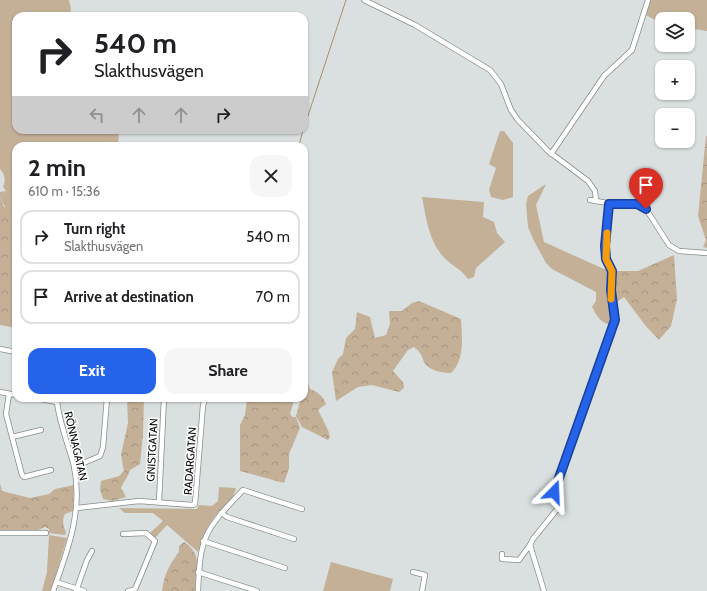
<!DOCTYPE html>
<html lang="en">
<head>
<meta charset="utf-8">
<style>
	:root { --surface:#fff; --page:#f6f6f6; --text:#202124; --muted:#757577; --line:#e0e0e0; --accent:#2563eb }
	body { margin:0; font-family:Cabin,sans-serif; background:var(--page); color:var(--text); height:100vh; display:flex; flex-direction:column; font-size:15px; white-space:nowrap }
	* { box-sizing:border-box; margin:0 }
	p { font-size:13px; color:var(--muted) }
	.icon { flex:none; width:22px; height:22px; fill:none; stroke:currentColor; stroke-width:2; stroke-linecap:round; stroke-linejoin:round }
	.map { position:relative; flex:1; overflow:hidden }
	.drawer { position:absolute; left:12px; top:142px; width:296px; height:260px; display:flex; flex-direction:column; background:var(--surface); border-radius:12px; box-shadow:0 1px 3px #0004 }
	.drawer>* { flex:none }
	.top-card { position:absolute; left:12px; top:12px; width:296px; height:122px; border-radius:12px; box-shadow:0 1px 3px #0004; background:#fff; color:var(--text); overflow:hidden }
	.buttons { position:absolute; left:655px; top:12px; display:grid; gap:8px }
	.buttons a { display:grid; place-items:center; width:40px; height:40px; border-radius:8px; background:var(--surface); box-shadow:0 1px 3px #0004; font-size:20px }
	.pin { position:absolute; display:grid; place-items:center; width:34px; height:34px; color:#fff; margin:-41px -17px; border-radius:50% 50% 50% 0; rotate:-45deg; box-shadow:0 0 4px #0007 }
	.pin .icon { rotate:45deg }
	.me { position:absolute; width:44px; margin:-22px; rotate:21deg; stroke-linejoin:round; filter:drop-shadow(0 0 3px #0008) }
	.turn { display:flex; align-items:center; gap:14px; height:84px; padding:0 16px; font-size:18px }
	.turn .icon { width:52px; height:52px; stroke-width:2.5 }
	.turn b { display:block; font-size:28px; line-height:34px }
	.lanes { display:flex; align-items:center; height:38px; padding:0 16px; background:#0003; justify-content:center; gap:20px; direction:ltr }
	.lanes .off { opacity:.35 }
	.round { display:grid; place-items:center; flex:none; width:42px; height:42px; border-radius:12px; background:var(--page) }
	.headline { display:flex; align-items:center; justify-content:space-between; height:68px; padding:0 16px }
	h1 { font-size:24px; font-weight:700; line-height:30px }
	.cta { display:flex; gap:8px; margin-top:auto; padding:8px 16px }
	.cta a { flex:1; height:46px; border-radius:12px; background:var(--accent); color:#fff; font-size:16px; font-weight:700; line-height:46px; text-align:center }
	.cta a+a { background:var(--page); color:var(--text) }
	ul { padding:0; list-style:none }
	li { display:flex; align-items:center; gap:12px; height:54px; margin:0 8px 6px; padding:0 8px; border:2px solid var(--line); border-radius:12px }
	li div { flex:1 }
	li b { display:block; font-size:15px }
	li em { font-style:normal }
	.map>svg:first-child { display:block }
	.grass { fill:#c4af97 }
	.forest { fill:url(#forest-crowns) }
	.lines { fill:none; stroke-linecap:round; stroke-linejoin:round }
	.stream { stroke:#a68f74; stroke-width:1 }
	.street-casing { stroke:#868c8c; stroke-width:6 }
	.street { stroke:#fff; stroke-width:4.5 }
	.route-casing { stroke:#184099; stroke-width:10 }
	.route { stroke:#2563eb; stroke-width:7 }
	.slow { stroke:#f59e0b; stroke-width:7 }
	.labels { text-anchor:middle; stroke-width:3; stroke-linejoin:round; paint-order:stroke }
	.street-label { font-size:11px; fill:#0c0e0e; stroke:#fff }
</style>
</head>
<body>
<div class="map">
<svg width="707" height="591" viewBox="0 0 707 591">
	<defs>
		<pattern id="forest-crowns" width="20" height="18" patternUnits="userSpaceOnUse"><rect width="20" height="18" fill="#c4af97"/><path d="M2 6a3 3 0 1 1 6 0M12 15a3 3 0 1 1 6 0" fill="none" stroke="#a79581"/></pattern>
	</defs>
	<rect width="100%" height="100%" fill="#dae0e0"/>
	<!-- grass -->
	<g class="grass">
		<path d="M0 0H69L71 9 70 16H16V130H119L118 146H16V224H14L1 199 6 191 3 187C6 180 5 175 0 169Z"/>
		<path d="M650 0H707V31L688 28V19H662V26L658 27 655 20 646 15Z"/>
		<path d="M500 131H504L513 143V197L503 200 491 197 489 190 496 168 489 164Z"/>
		<path d="M546 184 536 205 544 242 604 269 611 270 614 319 612 325C601 324 597 316 592 307L596 301V292L552 269 546 263 534 241 528 227 526 204 528 196Z"/>
		<path d="M422 197 484 202 483 217 494 222 497 233 505 242 476 268 474 277 468 279C461 268 448 264 441 254 428 237 426 217 422 197Z"/>
		<path d="M219 487 236 488C232 504 221 507 212 520 205 529 202 541 198 552L167 525 155 538 150 533 163 521 153 513H125L119 508 197 509 199 505 212 506 218 501Z"/>
		<path d="M49 535 67 538 51 591H42L47 572Z"/>
		<path d="M331 562 393 579 390 591H323Z"/>
	</g>
	<!-- forest -->
	<g class="forest">
		<path d="M706 136H707V248L703 247 706 240 698 216Z"/>
		<path d="M6 191 1 199 4 207 14 209 11 217 14 224H16V328L0 325V192Z"/>
		<path d="M674 255 677 299 671 326 659 340 645 325 624 297 615 303 612 292 615 271H638Z"/>
		<path d="M419 301 461 319C462 338 465 360 451 373 443 373 432 371 426 365 421 358 424 355 414 347L408 350 393 371 403 382 404 388 399 392 372 385 358 387 336 401 332 372 338 359 343 354 346 338 355 329 357 312 370 317 375 338 386 335 390 324 389 311H402L412 303Z"/>
		<path d="M304 380 307 381 310 389C318 392 323 396 326 404L318 410 328 430 330 437 328 440 302 427 296 416 301 398H304Z"/>
		<path d="M127 398H144L143 435 140 464 130 470C128 477 124 481 121 488L126 497 113 501 103 499 100 489 101 481 119 476 124 471 121 455 128 423Z"/>
		<path d="M247 398H293L294 401 290 413 292 417H296L300 428 289 454V468L284 483 240 471V425L245 415Z"/>
		<path d="M0 483 2 491 30 498 49 494 55 489 74 485 73 511 65 514C62 520 63 527 66 532L65 535 49 533V529L45 527 36 531H0Z"/>
		<path d="M184 542C205 556 194 571 195 591H162C164 575 169 565 179 552V546Z"/>
	</g>
	<g class="lines">
		<!-- stream -->
		<g class="stream">
			<path d="M304 128 346 0"/>
			<path d="M299 146 303 130"/>
		</g>
		<defs>
			<g id="street">
				<path d="M364 0 415 25 490 70 501 84 511 110 518 120 548 151 588 181 595 191 596 201"/>
				<path d="M551 154 604 76 632 50 648 0"/>
				<path d="M590 200 619 205 637 204 646 209 669 245 679 251 707 253"/>
				<path d="M0 349 16 352"/>
				<path d="M0 392 16 395"/>
				<path d="M9 394 6 414 22 475 24 477 51 470"/>
				<path d="M36 398 57 402"/>
				<path d="M12 437 41 430"/>
				<path d="M74 467 100 456 103 447 107 398"/>
				<path d="M159 502 164 398"/>
				<path d="M77 508 139 501 192 505 195 504 203 405 206 398"/>
				<path d="M221 513 227 517 294 539"/>
				<path d="M0 533H46"/>
				<path d="M123 534 146 533 155 541 136 587 134 590 128 591"/>
				<path d="M203 541 285 568"/>
				<path d="M502 554V559L519 560 530 545"/>
				<path d="M198 572 257 591"/>
				<path d="M413 572 425 575 422 591"/>
				<path d="M56 582 84 591"/>
				<path d="M53 591C68 550 83 511 74 466 70 450 56 413 57 398"/>
				<path d="M76 591 87 560 92 551"/>
				<path d="M198 591C200 535 205 530 243 490L302 509"/>
				<path d="M544 591 530 545 533 539 558 508 553 495 554 490 568 455 615 320 611 302 612 271 606 259 605 246 609 204"/>
			</g>
		</defs>
		<!-- street casing -->
		<use href="#street" class="street-casing"/>
		<!-- street -->
		<use href="#street" class="street"/>
	</g>
	<g class="lines">
		<defs>
			<path id="route" d="M554 492 615 320 611 290 612 271 606 259 605 246 609 204H637L646 209"/>
		</defs>
		<!-- route casing -->
		<use href="#route" class="route-casing"/>
		<!-- route -->
		<use href="#route" class="route"/>
		<!-- slow -->
		<path class="slow" d="M607 233 606 259 612 271 611 299"/>
	</g>
	<g class="labels">
		<!-- street labels -->
		<g class="street-label">
			<text transform="translate(76 446) rotate(77)" y="4">RÖNNAGATAN</text>
			<text transform="translate(152 450) rotate(-87)" y="4">GNISTGATAN</text>
			<text transform="translate(190 461) rotate(-86)" y="4">RADARGATAN</text>
		</g>
	</g>
</svg>
<div class="buttons">
<a><svg class="icon" aria-label="layers" viewBox="0 0 24 24"><path d="M12 4l9 5-9 5-9-5zM3 14l9 5 9-5"/></svg></a>
<a>+</a>
<a>−</a>
</div>
<div class="pin" style="left:646px;top:209px;background:#d93025"><svg class="icon" aria-label="arrive" viewBox="0 0 24 24"><path d="M6 21V4h12l-3 4 3 4H6"/></svg></div>
<svg class="me" style="left:554px;top:492px" viewBox="-20 -20 40 40"><path d="M0-17L14 15 0 8-14 15z" fill="#2563eb" stroke="#fff" stroke-width="4"/></svg>
<div class="top-card">
<div class="turn"><svg class="icon" aria-label="right" viewBox="0 0 24 24"><path d="M7 20v-9h11M14 6l5 5-5 5"/></svg><div><b>540 m</b>Slakthusvägen</div></div>
<div class="lanes"><svg class="icon off" aria-label="left" viewBox="0 0 24 24"><path d="M17 20v-9H6M10 6l-5 5 5 5"/></svg><svg class="icon off" aria-label="ahead" viewBox="0 0 24 24"><path d="M12 20V5M6 11l6-6 6 6"/></svg><svg class="icon off" aria-label="ahead" viewBox="0 0 24 24"><path d="M12 20V5M6 11l6-6 6 6"/></svg><svg class="icon" aria-label="right" viewBox="0 0 24 24"><path d="M7 20v-9h11M14 6l5 5-5 5"/></svg></div>
</div>
<section class="drawer">
<div class="headline"><div><h1>2 min</h1><p>610 m · 15:36</p></div><a class="round"><svg class="icon" aria-label="close" viewBox="0 0 24 24"><path d="M6 6l12 12M18 6L6 18"/></svg></a></div>
<ul>
<li><svg class="icon" aria-label="right" viewBox="0 0 24 24"><path d="M7 20v-9h11M14 6l5 5-5 5"/></svg><div><b>Turn right</b><p>Slakthusvägen</p></div><em>540 m</em></li>
<li><svg class="icon" aria-label="arrive" viewBox="0 0 24 24"><path d="M6 21V4h12l-3 4 3 4H6"/></svg><div><b>Arrive at destination</b></div><em>70 m</em></li>
</ul>
<div class="cta"><a>Exit</a><a>Share</a></div>
</section>
</div>
</body>
</html>
